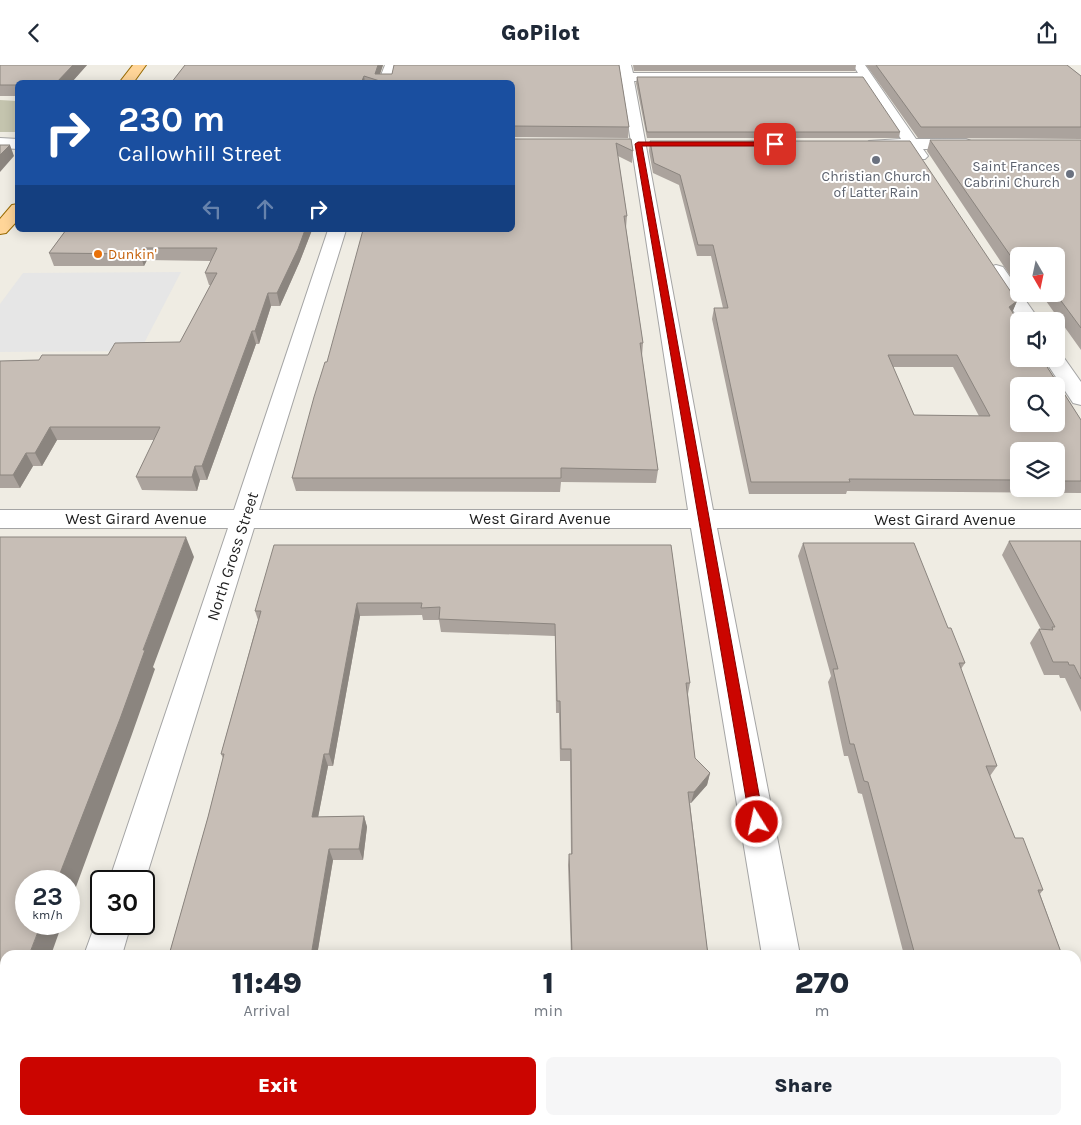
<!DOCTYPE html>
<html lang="en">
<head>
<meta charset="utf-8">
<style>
	:root { --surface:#fff; --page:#f6f6f7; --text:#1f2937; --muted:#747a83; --accent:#cb0500 }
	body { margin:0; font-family:Karla,sans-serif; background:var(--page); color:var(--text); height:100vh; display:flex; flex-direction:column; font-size:19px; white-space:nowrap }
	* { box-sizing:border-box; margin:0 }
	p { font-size:16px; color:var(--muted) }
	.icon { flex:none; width:28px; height:28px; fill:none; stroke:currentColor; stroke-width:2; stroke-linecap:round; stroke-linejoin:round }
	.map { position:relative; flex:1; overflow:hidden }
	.side { position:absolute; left:0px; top:885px; width:1081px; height:175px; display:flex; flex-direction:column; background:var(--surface); border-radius:15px 15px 0 0; box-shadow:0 2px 12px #0003 }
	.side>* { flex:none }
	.hud { position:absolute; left:15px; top:15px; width:500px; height:152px; border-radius:8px; box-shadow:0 2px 12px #0003; background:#1a4fa0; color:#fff; overflow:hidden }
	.needle { width:32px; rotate:171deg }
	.fabs { position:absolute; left:1010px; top:182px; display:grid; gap:10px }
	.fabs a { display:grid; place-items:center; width:55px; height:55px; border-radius:8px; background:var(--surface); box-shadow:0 2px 12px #0003; font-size:25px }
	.speed { position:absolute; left:15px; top:805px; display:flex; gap:10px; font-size:25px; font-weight:700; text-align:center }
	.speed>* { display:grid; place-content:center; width:65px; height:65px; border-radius:50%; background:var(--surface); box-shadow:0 2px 12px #0003; line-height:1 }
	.speed small { font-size:12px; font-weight:400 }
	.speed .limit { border:2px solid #111; border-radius:8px; background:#fff; color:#111 }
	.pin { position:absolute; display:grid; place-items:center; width:42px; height:42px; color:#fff; margin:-21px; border-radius:10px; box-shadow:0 2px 8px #0006 }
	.me { position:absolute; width:55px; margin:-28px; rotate:350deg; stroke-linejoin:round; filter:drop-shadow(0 0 4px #0008) }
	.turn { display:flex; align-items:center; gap:18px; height:105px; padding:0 20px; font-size:22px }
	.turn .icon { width:65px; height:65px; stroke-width:2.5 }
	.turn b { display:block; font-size:35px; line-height:42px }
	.lanes { display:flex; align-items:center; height:48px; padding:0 20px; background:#0003; justify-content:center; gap:25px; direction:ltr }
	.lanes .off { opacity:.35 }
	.eta { display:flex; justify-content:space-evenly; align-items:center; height:85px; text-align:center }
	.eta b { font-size:30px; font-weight:800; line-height:35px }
	.cta { display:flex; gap:10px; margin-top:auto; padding:10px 20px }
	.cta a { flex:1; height:58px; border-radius:8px; background:var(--accent); color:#fff; font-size:20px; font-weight:800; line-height:58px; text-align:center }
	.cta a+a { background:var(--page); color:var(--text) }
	header { display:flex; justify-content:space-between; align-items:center; height:65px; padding:0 20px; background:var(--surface); font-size:22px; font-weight:800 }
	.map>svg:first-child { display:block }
	.construction { fill:#c4c4ae }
	.parking { fill:#e6e6e6 }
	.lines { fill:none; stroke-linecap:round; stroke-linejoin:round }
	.minor-casing { stroke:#a5a5a5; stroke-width:2 }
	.major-casing { stroke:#976900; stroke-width:2 }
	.minor { fill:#fff; fill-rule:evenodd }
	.major { fill:#ffd598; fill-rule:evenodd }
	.wall { fill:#aba39d; fill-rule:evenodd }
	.shaded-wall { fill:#8b857f }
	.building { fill:#c7beb6; stroke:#8b857f; fill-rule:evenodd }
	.route { fill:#cb0500; stroke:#840300 }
	.worship-dot { fill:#6b7280; stroke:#fff; stroke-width:2 }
	.food-dot { fill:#e8710a; stroke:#fff; stroke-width:2 }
	.labels { text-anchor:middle; stroke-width:4; stroke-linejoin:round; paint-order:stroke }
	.far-worship-label { font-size:14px; fill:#5b616d; stroke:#fff; text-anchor:end }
	.far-food-label { font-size:14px; fill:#c56008; stroke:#fff; text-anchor:start }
	.street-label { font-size:16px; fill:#1e1e1e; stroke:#fff }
</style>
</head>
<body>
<header><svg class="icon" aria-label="back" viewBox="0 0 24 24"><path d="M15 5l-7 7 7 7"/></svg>GoPilot<svg class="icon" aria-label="share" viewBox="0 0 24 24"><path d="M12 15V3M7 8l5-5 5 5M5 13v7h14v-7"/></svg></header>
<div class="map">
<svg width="1081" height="1060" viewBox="0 0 1081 1060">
	<rect width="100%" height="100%" fill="#efece3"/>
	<!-- construction -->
	<path class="construction" d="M0 35 17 36V67H0Z"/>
	<!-- parking -->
	<path class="parking" d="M181 207 140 286 0 287V239L23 208Z"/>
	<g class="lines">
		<defs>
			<g id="minor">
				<path d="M385 0H397L392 18H378Z"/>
				<path d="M619 0H631L633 8H858L853 0H865L916 74H966L971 76 974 79 971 82 966 84H923L928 91 925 94H915L907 84 869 82 866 79 869 76 901 74 863 16H634L713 445H1081V463H717L800 890H762L691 463H254L145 816 144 818V816H109L228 463H0V445H234L328 165H346L259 445H688Z"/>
				<path d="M0 73 18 74V84L0 83Z"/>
				<path d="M996 200 1003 202 1019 225V229H1021L1040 256H1020L987 206 989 202Z"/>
				<path d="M1056 288 1062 290 1081 317V340L1073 338 1044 294H1056Z"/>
				<path d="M100 846 101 859H131L122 890H84Z"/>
				<path d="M29 1055H71L70 1060H28Z"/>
				<path d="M789 1055H831L832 1060H790Z"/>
			</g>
			<g id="major">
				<path d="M133 0H146L133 18H119Z"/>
				<path d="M18 139V155L6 168 0 169V154L12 140Z"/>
			</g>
		</defs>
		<!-- minor casing -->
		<use href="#minor" class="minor-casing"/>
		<!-- major casing -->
		<use href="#major" class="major-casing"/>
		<!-- minor -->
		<use href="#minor" class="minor"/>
		<!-- major -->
		<use href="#major" class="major"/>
	</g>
	<!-- wall -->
	<g class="wall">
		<path d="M0 0H87L71 18H18V31H0Z"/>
		<path d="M185 0H383L380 9H392L394 0H619L629 62 628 73 512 72V18H171Z"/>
		<path d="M633 0H856L855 6H634Z"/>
		<path d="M866 0H1067L1081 11V74L918 73Z"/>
		<path d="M637 12 900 67 899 73H647L636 18Z"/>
		<path d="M512 74H631L633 86 632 98 618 91 627 151 626 163 643 278 642 291 658 405 656 418 561 417 560 427 296 426 292 413 327 297Z"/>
		<path d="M930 75H1081V285L1041 229H1056V191H1019V224L927 86Z"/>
		<path d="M650 76 1017 236 1012 247 1081 355V428L847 426 846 429H749L712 254 714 243H723L711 191H697L679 120 653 108 649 86ZM893 302H953L979 351 914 350ZM1019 386H1056V424H1019Z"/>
		<path d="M66 165H312L300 196 280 241H271L259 279H256L207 415H200L197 426 142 425 136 412 154 375H57L42 401H33L20 423H0V296L39 295 108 290 180 277 211 220H209L205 208 211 196 147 195 144 201H54L49 188Z"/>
		<path d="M1022 229H1041L1029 237Z"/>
		<path d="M1009 476H1081V647L1065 613H1060L1059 610H1044L1030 578 1039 564H1041L1002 490Z"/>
		<path d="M803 478 948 563 965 598 961 604 997 701 990 711 1015 773 1043 825 1040 829 1062 890H904L862 729 858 728 848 691H844L828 617 831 611 798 491Z"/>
		<path d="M671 480 690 618 688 629 695 693 710 708 707 720 691 738H690L708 890H571L568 800 569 789H571L570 696H560L559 648H556L555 571 441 567 439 555H423L422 550 360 551 333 701H328L318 752 364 751 367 762 363 795H333L318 885 321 886 324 890H169L208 752 223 693 221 689 258 555 255 546Z"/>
		<path d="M1076 1041H1081V1060H1056L1054 1055H1076Z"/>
	</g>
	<!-- shaded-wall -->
	<g class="shaded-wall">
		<path d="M73 0H87L71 18 56 17Z"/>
		<path d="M378 0H383L378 15 375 9Z"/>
		<path d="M364 11 365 18H361Z"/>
		<path d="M10 80 14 91 0 107V90Z"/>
		<path d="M305 165H312L300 196 280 241 277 228Z"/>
		<path d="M143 183 147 195 144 201 140 189Z"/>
		<path d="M268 228 271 241 259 279 255 266Z"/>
		<path d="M1032 229H1041L1029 237Z"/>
		<path d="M1017 236 1012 248 1009 242Z"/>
		<path d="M252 266 256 279 207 415 202 401Z"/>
		<path d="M50 362 57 375 42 401 35 388Z"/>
		<path d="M26 388 33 401 20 423 13 410Z"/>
		<path d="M195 401 200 415 197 426 192 412Z"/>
		<path d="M186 472 194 492 153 602 155 604 131 672 69 841V816H57L143 585Z"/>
		<path d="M357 538 360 551 333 701 329 689Z"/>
		<path d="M324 689 328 701 316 763 312 752Z"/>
		<path d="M710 708 707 720 691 738 694 727Z"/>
		<path d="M364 751 367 762 363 795 359 784Z"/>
		<path d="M329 784 333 795 317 890 312 885Z"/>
		<path d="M41 859H62L51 890H29Z"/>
		<path d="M5 953V1015L0 1028V966Z"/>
	</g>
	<!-- building -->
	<g class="building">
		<path d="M0 0H73L56 18H18V20H0Z"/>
		<path d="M185 0H378L375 9H392L394 0H619L629 62 512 61V18H386L364 11 361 18H171Z"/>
		<path d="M876 0H1067L1081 11V62H921Z"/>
		<path d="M637 12H863L900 67H647Z"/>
		<path d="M512 74H631L633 86 616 78 627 151H624L643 278H640L658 405 561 403V413H292L314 332 325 297H327L363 165H512Z"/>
		<path d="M930 75H1081V263L1056 229V191H1019V203Z"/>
		<path d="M650 76H910L1017 236 1009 242 1019 257V294H1042L1081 355V416H1056V386H1019V415L849 414 850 417H751L714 243H728L713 180H698L680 110 654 98ZM888 290H957L990 351 914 350ZM1019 321H1056V359H1019Z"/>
		<path d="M0 80H10L0 90Z"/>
		<path d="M66 165H305L298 184 277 228H268L255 266H252L202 401H195L192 412H136L160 362H50L35 388H26L13 410H0V296L39 295 42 290H108L115 278 180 277 217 208H205L217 183H143L140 189 49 188Z"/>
		<path d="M0 472H186L143 585H145L120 654 57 816H26V859H41L29 890H5V953L0 966Z"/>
		<path d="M1009 476H1081V614L1074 600H1069L1068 597H1053L1039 564 1053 565 1052 562H1055Z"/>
		<path d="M803 478H914L948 563H951L965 598H959L997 701H986L1015 773H1023L1043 825H1038L1062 890H915L868 717 864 716 854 679H850L833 604H838Z"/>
		<path d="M274 480H671L690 618H686L695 693 710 708 694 727H688L708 890H572L569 789H572L571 684H561L560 636H557L555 559 439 554 440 542 421 543 422 538H357L329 689H324L312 752 364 751 359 784H329L312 885 321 886V890H169L208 752 224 689H221L261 546H255Z"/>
		<path d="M1077 1041H1081V1051Z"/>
	</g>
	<!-- route -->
	<path class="route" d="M775 77 778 79 777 81H642L764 757 762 761 757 763 752 761 750 757 635 79 638 77Z"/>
	<!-- markers -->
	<g class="worship-dot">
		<circle cx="876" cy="95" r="5"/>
		<circle cx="1070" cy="109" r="5"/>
	</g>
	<circle class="food-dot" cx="98" cy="189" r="5"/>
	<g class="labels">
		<!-- far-worship labels -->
		<g class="far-worship-label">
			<text x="1060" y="106">Saint Frances<tspan x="1060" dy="16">Cabrini Church</tspan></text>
			<text x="876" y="116" text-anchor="middle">Christian Church<tspan x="876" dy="16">of Latter Rain</tspan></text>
		</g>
		<!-- far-food labels -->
		<g class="far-food-label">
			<text x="108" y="194">Dunkin'</text>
		</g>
		<!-- street labels -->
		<g class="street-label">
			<text x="136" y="459">West Girard Avenue</text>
			<text x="540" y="459">West Girard Avenue</text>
			<text x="945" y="460">West Girard Avenue</text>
			<text transform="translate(232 491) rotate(-72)" y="6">North Gross Street</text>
		</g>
	</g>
</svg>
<div class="fabs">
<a><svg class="needle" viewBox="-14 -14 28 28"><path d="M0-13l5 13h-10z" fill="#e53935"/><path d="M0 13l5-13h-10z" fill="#747a83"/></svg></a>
<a><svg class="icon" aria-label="sound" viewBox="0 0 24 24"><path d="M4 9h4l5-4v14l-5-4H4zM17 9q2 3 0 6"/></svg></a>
<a><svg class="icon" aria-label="search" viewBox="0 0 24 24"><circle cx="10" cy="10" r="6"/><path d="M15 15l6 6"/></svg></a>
<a><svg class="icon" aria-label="layers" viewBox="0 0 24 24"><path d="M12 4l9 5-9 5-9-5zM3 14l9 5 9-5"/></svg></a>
</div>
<div class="speed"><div>23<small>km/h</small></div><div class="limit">30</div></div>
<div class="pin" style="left:775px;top:79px;background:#d93025"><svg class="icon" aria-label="arrive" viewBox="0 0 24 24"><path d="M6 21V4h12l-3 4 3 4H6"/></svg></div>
<svg class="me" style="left:757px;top:757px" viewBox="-20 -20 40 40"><circle r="17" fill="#cb0500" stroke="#fff" stroke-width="3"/><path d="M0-11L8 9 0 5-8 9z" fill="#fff"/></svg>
<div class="hud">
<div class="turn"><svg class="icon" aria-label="right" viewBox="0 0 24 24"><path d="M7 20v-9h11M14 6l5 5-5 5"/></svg><div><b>230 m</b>Callowhill Street</div></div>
<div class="lanes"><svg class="icon off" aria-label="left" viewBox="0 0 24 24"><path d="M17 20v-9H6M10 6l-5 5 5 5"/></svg><svg class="icon off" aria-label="ahead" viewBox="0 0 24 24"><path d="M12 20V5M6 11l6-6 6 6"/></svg><svg class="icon" aria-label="right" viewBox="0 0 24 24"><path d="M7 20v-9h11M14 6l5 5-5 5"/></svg></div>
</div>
<section class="side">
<div class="eta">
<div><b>11:49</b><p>Arrival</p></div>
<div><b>1</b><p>min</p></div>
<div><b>270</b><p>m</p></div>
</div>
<div class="cta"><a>Exit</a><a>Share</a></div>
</section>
</div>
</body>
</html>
